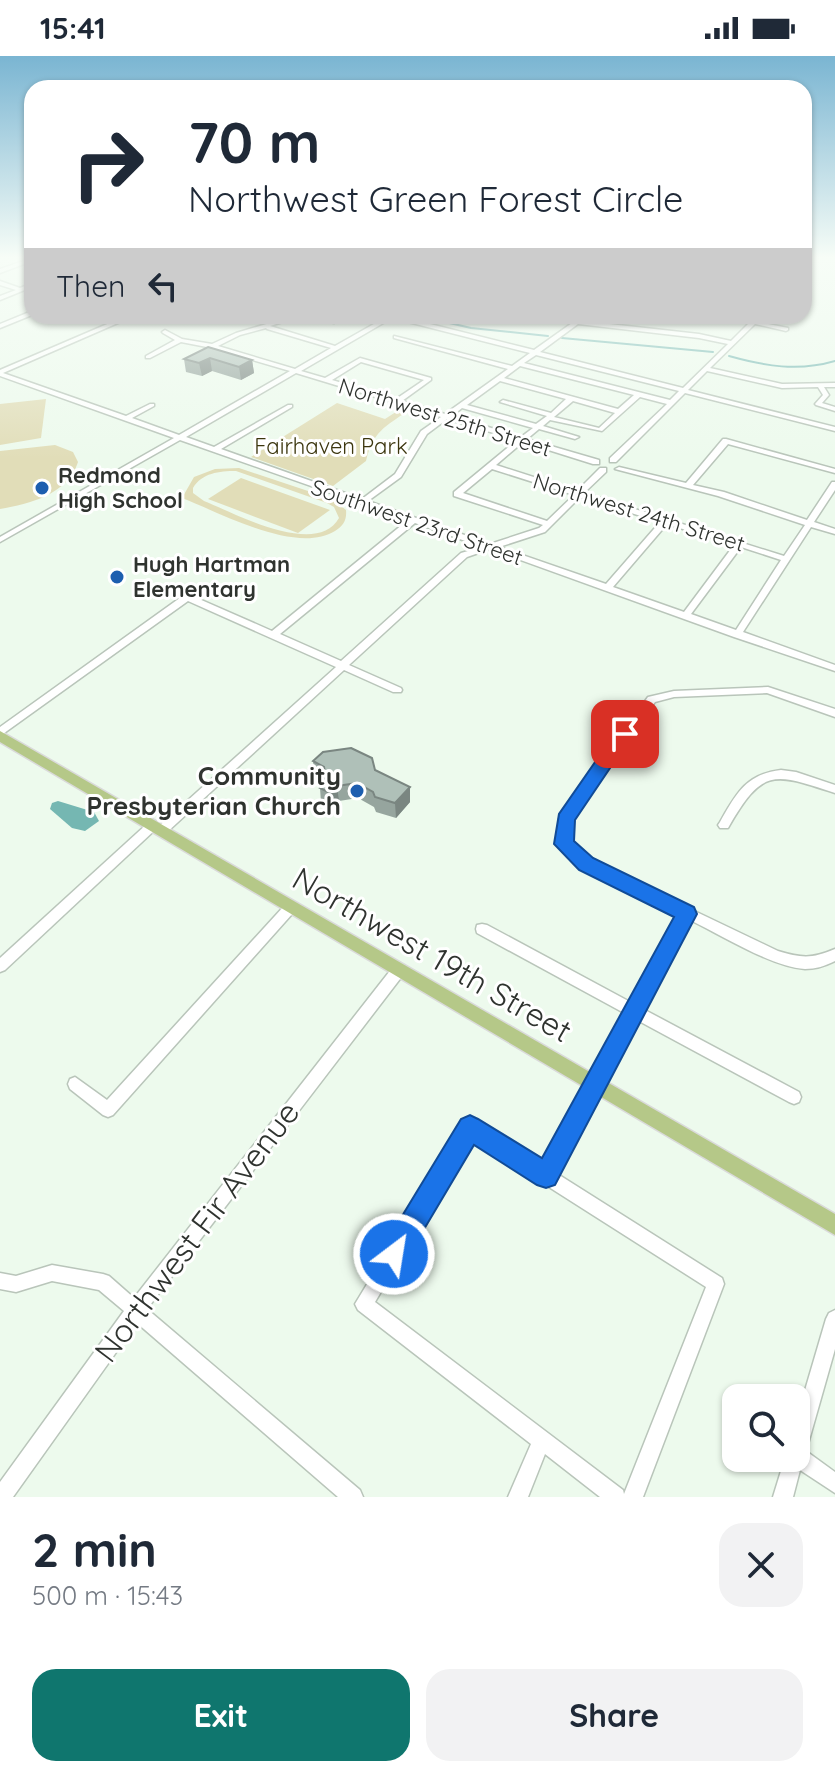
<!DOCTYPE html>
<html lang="en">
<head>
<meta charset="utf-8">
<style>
	:root { --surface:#fff; --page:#f2f2f3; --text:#1f2937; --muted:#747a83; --accent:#0f766e }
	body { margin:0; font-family:Quicksand,sans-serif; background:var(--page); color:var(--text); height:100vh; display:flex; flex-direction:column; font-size:30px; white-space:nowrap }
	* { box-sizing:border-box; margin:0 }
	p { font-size:26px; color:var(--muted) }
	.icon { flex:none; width:44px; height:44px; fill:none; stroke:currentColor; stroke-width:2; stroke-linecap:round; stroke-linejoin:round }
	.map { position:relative; height:1441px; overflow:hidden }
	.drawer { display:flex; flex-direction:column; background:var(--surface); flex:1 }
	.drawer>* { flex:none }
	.banner { position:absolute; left:24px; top:24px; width:788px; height:244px; border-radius:24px; box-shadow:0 2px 6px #0004; background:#fff; color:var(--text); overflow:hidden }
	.tools { position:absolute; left:722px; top:1328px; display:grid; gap:16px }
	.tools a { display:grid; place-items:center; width:88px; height:88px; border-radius:16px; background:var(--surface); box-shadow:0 2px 6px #0004; font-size:40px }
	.pin { position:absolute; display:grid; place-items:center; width:68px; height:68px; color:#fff; margin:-34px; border-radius:16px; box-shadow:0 4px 12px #0006 }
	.me { position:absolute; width:88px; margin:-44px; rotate:31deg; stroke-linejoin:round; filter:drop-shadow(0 0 6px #0008) }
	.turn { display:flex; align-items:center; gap:28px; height:168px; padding:0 32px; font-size:36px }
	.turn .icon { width:104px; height:104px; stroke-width:2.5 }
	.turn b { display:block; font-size:56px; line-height:68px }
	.then { display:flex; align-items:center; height:76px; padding:0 32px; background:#0003; gap:16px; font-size:30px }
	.round { display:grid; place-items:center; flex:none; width:84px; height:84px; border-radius:24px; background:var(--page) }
	.head { display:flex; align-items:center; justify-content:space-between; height:136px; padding:0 32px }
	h1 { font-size:48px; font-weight:800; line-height:60px }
	.button { display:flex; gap:16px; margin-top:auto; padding:16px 32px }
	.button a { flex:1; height:92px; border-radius:24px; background:var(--accent); color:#fff; font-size:32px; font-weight:800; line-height:92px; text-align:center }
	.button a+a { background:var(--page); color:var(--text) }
	.status { display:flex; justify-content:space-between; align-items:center; height:56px; padding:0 40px; background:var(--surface); direction:ltr }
	.status svg { height:22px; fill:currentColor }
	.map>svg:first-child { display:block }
	.green { fill:#e1ddb8; fill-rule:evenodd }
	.water { fill:#75b7b2 }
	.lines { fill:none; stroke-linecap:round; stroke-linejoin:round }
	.stream { stroke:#75b7b2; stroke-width:2 }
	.minor-casing { stroke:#b9c5ba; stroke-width:3 }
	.major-casing { stroke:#dadada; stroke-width:3 }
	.minor { fill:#fff; fill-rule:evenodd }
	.major { fill:#b5c888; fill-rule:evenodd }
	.wall { fill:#96a59e }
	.shaded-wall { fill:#7a8681 }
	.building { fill:#afc0b8; stroke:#7a8681; stroke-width:2 }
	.route { fill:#1a73e8; stroke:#114b97; stroke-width:2 }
	.poi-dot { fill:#1d5eaf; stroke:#fff; stroke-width:3 }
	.labels { text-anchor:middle; stroke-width:6; stroke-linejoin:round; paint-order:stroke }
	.far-street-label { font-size:22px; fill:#2f332f; stroke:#fff }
	.far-park-label { font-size:22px; fill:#3c360e; stroke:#fff }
	.far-poi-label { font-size:22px; font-weight:bold; fill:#2f332f; stroke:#fff; text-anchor:start }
	.poi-label { font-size:26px; font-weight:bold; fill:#2f332f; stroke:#fff; text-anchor:end }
	.near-street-label { font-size:32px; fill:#2f332f; stroke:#fff }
</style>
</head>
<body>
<div class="status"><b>15:41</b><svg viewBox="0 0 49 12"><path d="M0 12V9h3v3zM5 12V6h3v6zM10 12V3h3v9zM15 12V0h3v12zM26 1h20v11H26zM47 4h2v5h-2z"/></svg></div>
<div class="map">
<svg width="835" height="1441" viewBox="0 0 835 1441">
	<rect width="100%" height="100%" fill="#edfaed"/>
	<!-- green -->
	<g class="green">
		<path d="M46 343 41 382 0 389V348Z"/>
		<path d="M337 347 385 363 402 352 409 354C385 371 373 375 366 405L333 430 251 401Z"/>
		<path d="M55 389 73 396 78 406C68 438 30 448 0 453V395Z"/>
		<path d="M239 412 332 443 346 454C347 464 343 470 335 475 296 499 221 457 182 442L194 421 215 413ZM236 415 327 447 334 451 339 462C317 502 234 457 204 445L193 437V432C202 417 219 415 236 415Z"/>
		<path d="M241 422 330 454 298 477 208 443Z"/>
	</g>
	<!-- water -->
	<path class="water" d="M58 745 94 756 99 765 85 775 72 772 50 753 52 747Z"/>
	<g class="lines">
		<!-- stream -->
		<g class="stream">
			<path d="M419 260 471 272 548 280"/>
			<path d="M562 282 713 296"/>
			<path d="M729 300C765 310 798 316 835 305"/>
		</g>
		<defs>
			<g id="minor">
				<path d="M32 202V205L0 217V213Z"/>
				<path d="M0 225 20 232 32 227V231L0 244V240L16 234 0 229Z"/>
				<path d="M32 255V259L0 272V268Z"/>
				<path d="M126 260H134L3 317 126 360 150 348H154V350L132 362 179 379 290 315 212 292 181 286 150 302H146V300L175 284 163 277 162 276 165 274 182 283 212 288 236 277 293 260H302L270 270 335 290 388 260H398L534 294 572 267 526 260 576 264 581 260H588L582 265 699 278 731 285 749 267 719 260H731L752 264 757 260H763L758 266 788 272V274L786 275 755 268 710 312 782 328 835 327V331H824L829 339 822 347 835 351V355L816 349 815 348 823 339 818 331 782 332 707 315 688 334 835 371V375L685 337 616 406H610V402L667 348 640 341 602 375 550 364 543 370 579 381 575 383 539 373 527 383 599 404V408H593L523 386 496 409 577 435 600 412H606V416L584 437 784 500 805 469 718 440 615 413 619 411 686 427 723 383H726L835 413V417L728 388 693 429 724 436 807 464 832 426H835V434L814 466 835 473V478L811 471 743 576 835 609V615L734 581 490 493 467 501 349 609 401 632 402 634 401 636H393L344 614 165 778H157L155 775 157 772 336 611 188 545 0 680V671L184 539H190L272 575 408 464 180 384 0 486V481L174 382 0 320V314ZM392 262 530 297 512 310 394 280V282L508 313 445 358 402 345 431 324V322L360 302 325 322 301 315ZM578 268 699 282 728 288 683 332 540 296ZM266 272 267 273 331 292 295 313 218 290 240 279ZM536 299 679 335 670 344 524 307ZM361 306 424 324 396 343 332 324ZM520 310 634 339 618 353 504 322ZM296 317 441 361 421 375 395 418 362 443 221 393 292 351V349H288L214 391 186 381ZM500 325 566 343 551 357 503 344 500 346 547 360 536 368 467 349ZM573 345 615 357 599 372 554 361ZM462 352 533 372 521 381 452 360ZM447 363 517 384 454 436V440L543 469 539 472 490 488 368 445 401 421 427 378ZM492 413 574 439 547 465 463 437ZM580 441 660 466 606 528 499 491 545 476ZM415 467 482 491 461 497 341 605 280 578ZM667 468 734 489 684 556 613 531ZM741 491 781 504 736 574 691 558Z"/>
				<path d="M311 260H321L337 265 334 267Z"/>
				<path d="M768 631 835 653V661L767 637 674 641 655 646 571 764 570 786 590 805 778 895C801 902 812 903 835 893V905C825 910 816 913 805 913 772 911 721 879 690 864L643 953 799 1036 801 1041 799 1046 794 1048 789 1046 637 964 556 1117 722 1222 724 1228 643 1441H600L545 1398 528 1441H508L531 1388 358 1254 355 1248 465 1067 470 1065 475 1067 543 1109 626 958 477 877 476 873 477 869 482 868 487 869 632 947 680 859 582 811 558 788 559 763 648 641 674 635ZM472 1082 706 1231 624 1438 623 1434 375 1246Z"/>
				<path d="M781 714 796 716 835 729V737C773 717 763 711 728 772H720L718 769 720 766C736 738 746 718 781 714Z"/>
				<path d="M152 766 156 767 158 770 156 773 5 914 0 916V902L148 767Z"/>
				<path d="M289 848 293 849 295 853 293 857 113 1059 108 1061 103 1059 70 1033 68 1028 70 1023 75 1021 107 1044 285 849Z"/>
				<path d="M398 909 403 911 405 915 403 919 147 1253 360 1434 363 1441H338L137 1267 13 1441H0V1426L124 1255 99 1234 52 1225 16 1236 0 1233V1217L16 1220 52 1209 103 1218 109 1220 134 1242 393 911Z"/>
				<path d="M835 1254V1293L806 1395 835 1416V1437L800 1414 793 1441H773L785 1402H796V1365L826 1263 829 1257Z"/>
			</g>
			<path id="major" d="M0 675 835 1158V1179L0 686Z"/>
		</defs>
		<!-- minor casing -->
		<use href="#minor" class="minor-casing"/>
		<!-- major casing -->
		<use href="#major" class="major-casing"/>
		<!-- minor -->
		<use href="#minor" class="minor"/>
		<!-- major -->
		<use href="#major" class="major"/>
	</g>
	<!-- wall -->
	<g class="wall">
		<path d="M208 291 252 304 254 317 241 324 212 315 202 320 186 316 184 303Z"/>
		<path d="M313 705 375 714 410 746 396 762 376 756 374 751 358 742 339 745 332 752 321 747 320 732 326 726 315 720Z"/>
	</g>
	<!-- shaded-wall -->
	<g class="shaded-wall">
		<path d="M210 302 212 315 202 320 199 307Z"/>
		<path d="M252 304 254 317 241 324 239 311Z"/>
		<path d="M337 730 339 745 332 752 330 737Z"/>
		<path d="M410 731V746L396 762 395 747Z"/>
	</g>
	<!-- building -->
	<g class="building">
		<path d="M208 291 252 304 239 311 210 302 199 307 184 303Z"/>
		<path d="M351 692 372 702 375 714 410 731 395 747 375 741 373 736 357 727 337 730 330 737 320 732 327 725 324 711 313 705 323 696Z"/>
	</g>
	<!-- sky -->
	<linearGradient id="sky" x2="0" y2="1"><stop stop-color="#7ab5d2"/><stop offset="0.5" stop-color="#f7fdf7"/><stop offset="1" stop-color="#f7fdf7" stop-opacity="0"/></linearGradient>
	<rect width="835" height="403" fill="url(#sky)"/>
	<!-- route -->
	<path class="route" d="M625 672 633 678 575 764 574 785 593 802 694 851 697 858 555 1129 546 1132 537 1129 474 1089 404 1207 394 1211 385 1207 381 1198 385 1188 461 1063 470 1059 478 1063 542 1102 674 861 579 814 554 788 559 758 618 673Z"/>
	<!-- markers -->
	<g class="poi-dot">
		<circle cx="42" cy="432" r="8"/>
		<circle cx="117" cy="521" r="8"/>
		<circle cx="357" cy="735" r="8"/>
	</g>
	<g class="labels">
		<!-- far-street labels -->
		<g class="far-street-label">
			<text transform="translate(445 361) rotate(17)" y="8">Northwest 25th Street</text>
			<text transform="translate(639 456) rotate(17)" y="8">Northwest 24th Street</text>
			<text transform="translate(417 466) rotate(19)" y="8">Southwest 23rd Street</text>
		</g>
		<!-- far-park labels -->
		<g class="far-park-label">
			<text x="331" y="398">Fairhaven Park</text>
		</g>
		<!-- far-poi labels -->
		<g class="far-poi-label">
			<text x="58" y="427">Redmond<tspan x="58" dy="25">High School</tspan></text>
			<text x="133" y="516">Hugh Hartman<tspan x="133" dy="25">Elementary</tspan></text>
		</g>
		<!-- poi labels -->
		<g class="poi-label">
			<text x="341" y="729">Community<tspan x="341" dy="30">Presbyterian Church</tspan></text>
		</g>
		<!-- near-street labels -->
		<g class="near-street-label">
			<text transform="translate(432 899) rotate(30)" y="11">Northwest 19th Street</text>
			<text transform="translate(197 1176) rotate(-53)" y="11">Northwest Fir Avenue</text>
		</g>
	</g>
</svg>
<div class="tools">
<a><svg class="icon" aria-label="search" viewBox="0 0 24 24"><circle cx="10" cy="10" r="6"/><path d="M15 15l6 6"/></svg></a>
</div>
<div class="pin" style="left:625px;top:678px;background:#d93025"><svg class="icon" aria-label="arrive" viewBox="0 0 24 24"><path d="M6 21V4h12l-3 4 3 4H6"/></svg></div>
<svg class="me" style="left:394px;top:1198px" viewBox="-20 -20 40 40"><circle r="17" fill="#1a73e8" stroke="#fff" stroke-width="3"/><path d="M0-11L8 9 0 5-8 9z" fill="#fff"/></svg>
<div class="banner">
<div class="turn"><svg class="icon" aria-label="right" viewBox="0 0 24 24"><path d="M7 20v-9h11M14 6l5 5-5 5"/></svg><div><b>70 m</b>Northwest Green Forest Circle</div></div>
<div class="then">Then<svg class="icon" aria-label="left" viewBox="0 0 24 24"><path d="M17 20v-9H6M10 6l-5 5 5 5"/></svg></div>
</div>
</div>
<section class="drawer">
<div class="head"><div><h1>2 min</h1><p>500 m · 15:43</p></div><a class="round"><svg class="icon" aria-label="close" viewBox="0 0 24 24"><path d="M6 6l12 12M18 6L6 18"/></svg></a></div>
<div class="button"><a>Exit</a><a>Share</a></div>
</section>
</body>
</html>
